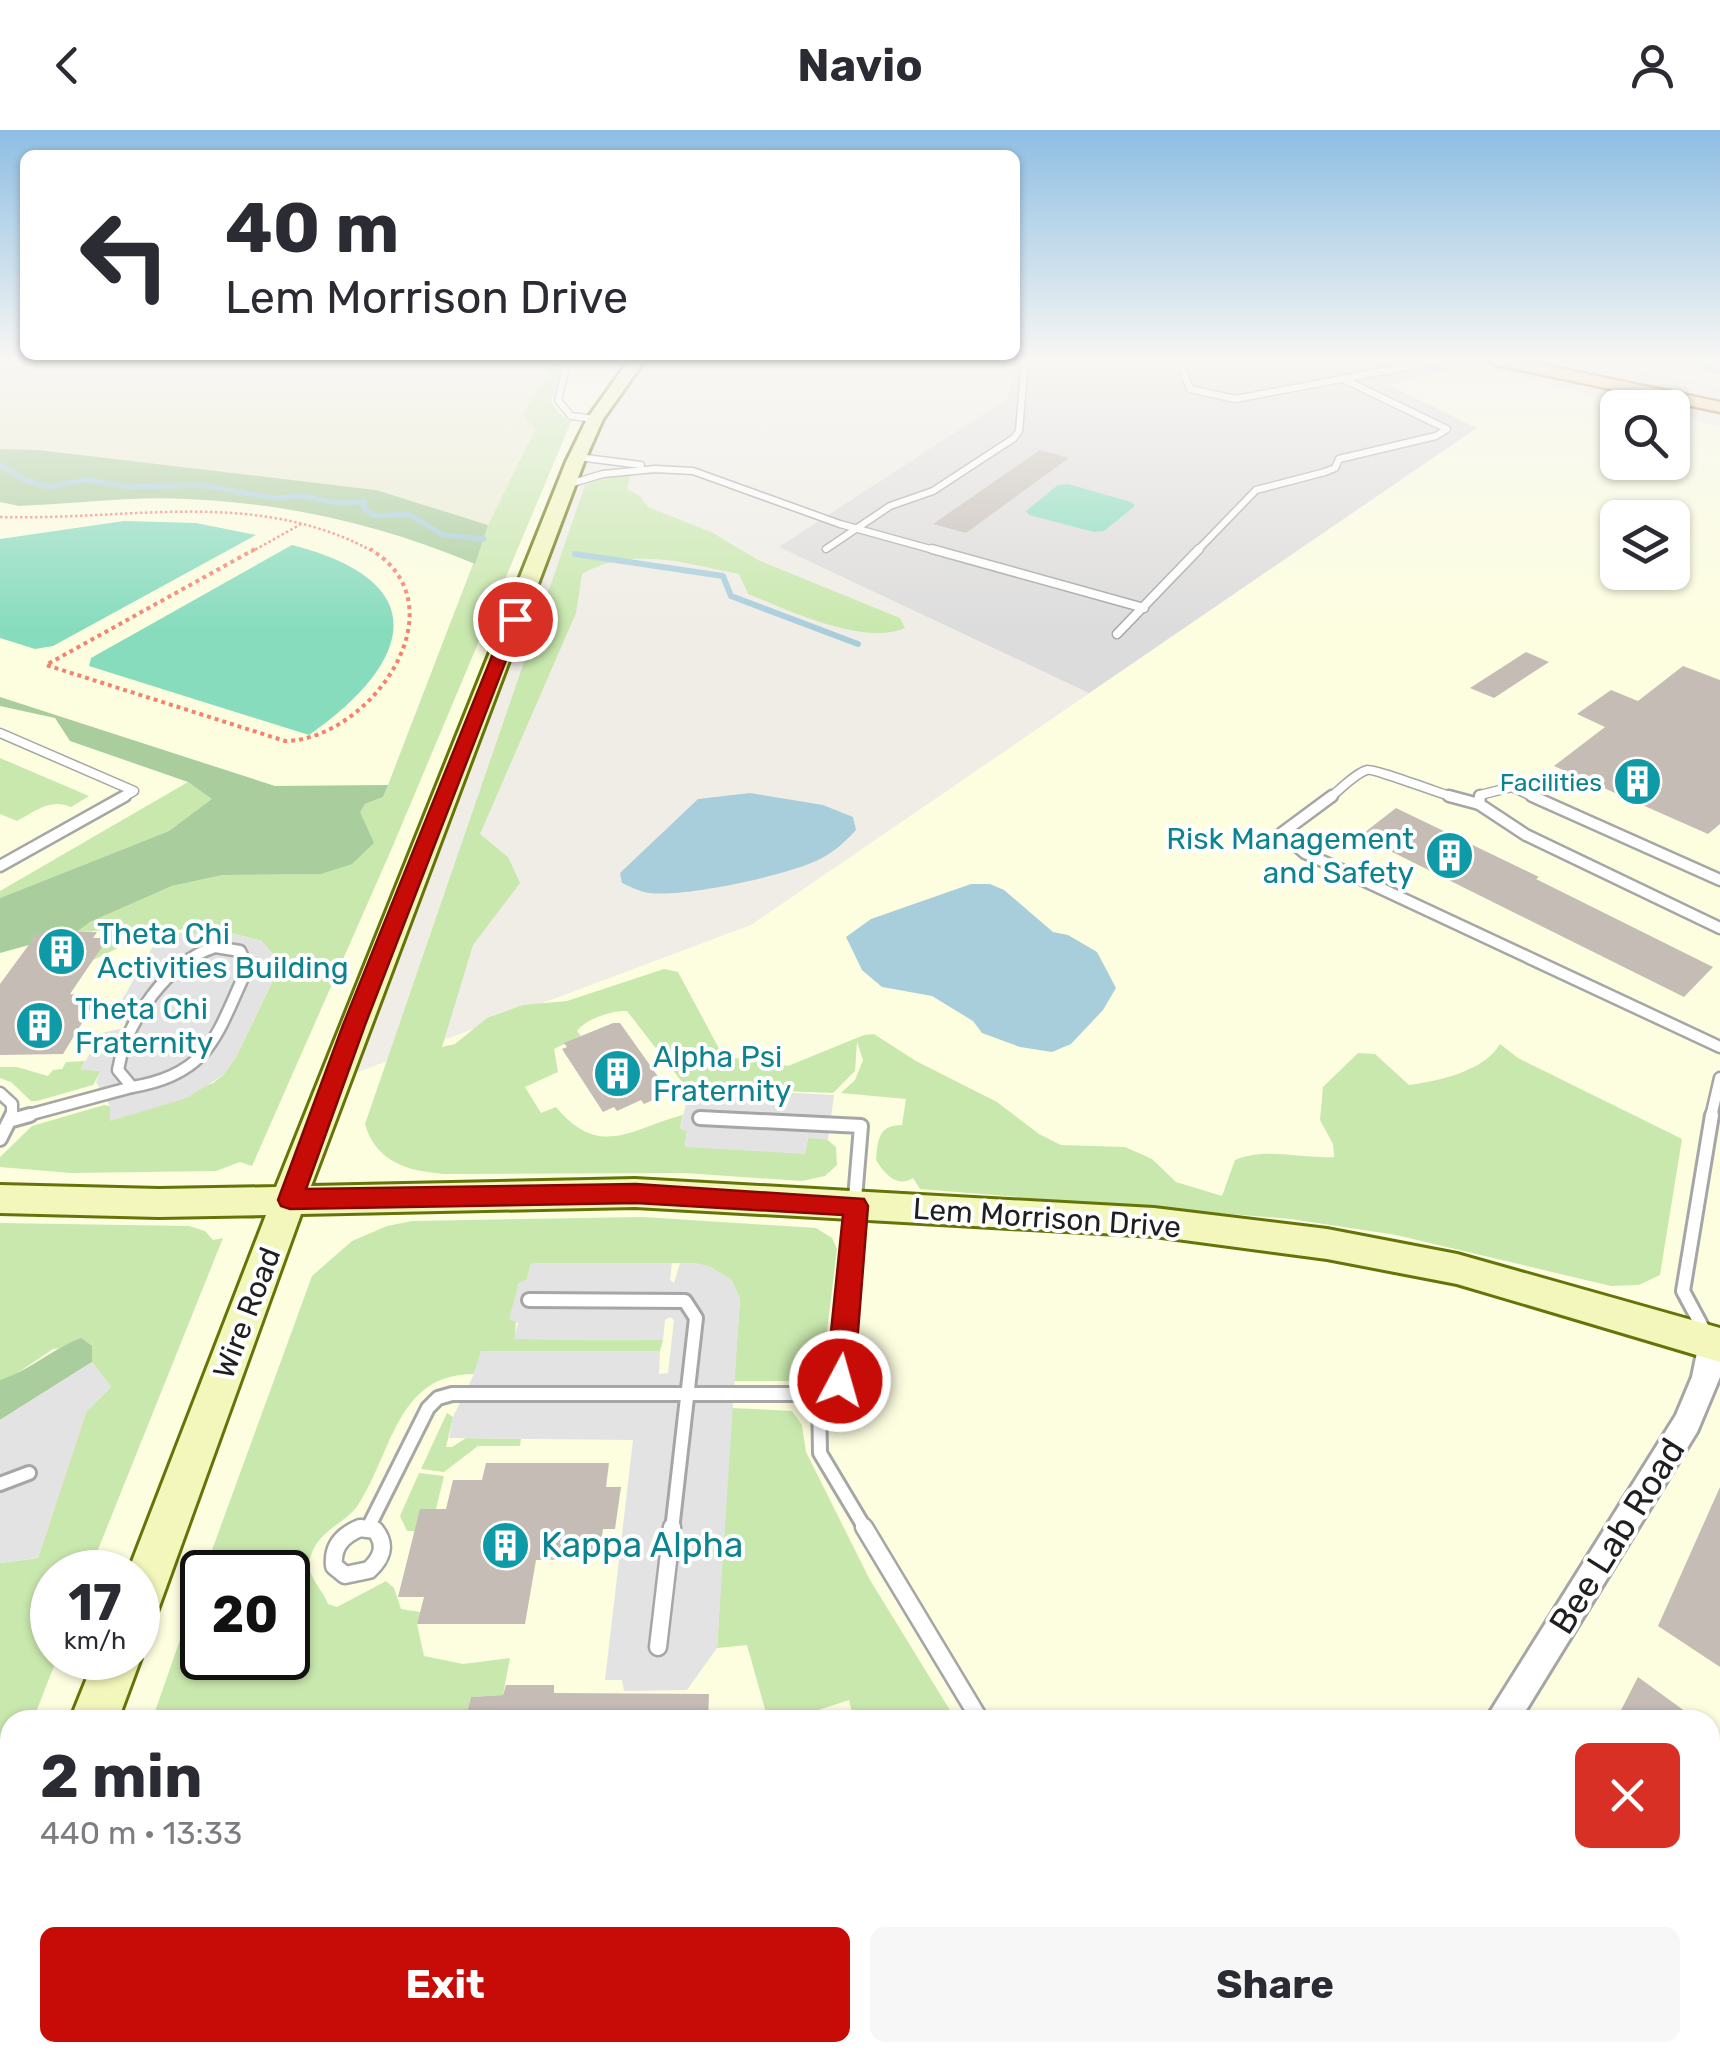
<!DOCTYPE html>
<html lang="en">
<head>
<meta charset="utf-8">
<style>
	:root { --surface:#fff; --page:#f7f7f7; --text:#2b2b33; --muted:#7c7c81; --accent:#c70c07 }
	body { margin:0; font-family:Rubik,sans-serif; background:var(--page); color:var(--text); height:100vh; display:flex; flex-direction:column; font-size:38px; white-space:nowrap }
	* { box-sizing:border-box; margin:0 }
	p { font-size:32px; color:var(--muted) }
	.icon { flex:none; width:55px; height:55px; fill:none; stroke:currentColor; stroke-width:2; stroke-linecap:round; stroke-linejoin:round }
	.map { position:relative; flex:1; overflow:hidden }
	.details { position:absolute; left:0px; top:1580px; width:1720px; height:352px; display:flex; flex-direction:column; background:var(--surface); border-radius:30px 30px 0 0; box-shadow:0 2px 8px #0004 }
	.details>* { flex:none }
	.banner { position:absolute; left:20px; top:20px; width:1000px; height:210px; border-radius:15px; box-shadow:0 2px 8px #0004; background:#fff; color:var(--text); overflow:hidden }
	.buttons { position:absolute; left:1600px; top:260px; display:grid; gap:20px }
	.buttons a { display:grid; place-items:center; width:90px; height:90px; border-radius:15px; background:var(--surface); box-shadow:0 2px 8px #0004; font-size:50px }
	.speed { position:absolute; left:30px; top:1420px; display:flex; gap:20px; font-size:50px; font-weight:700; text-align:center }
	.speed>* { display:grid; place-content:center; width:130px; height:130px; border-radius:50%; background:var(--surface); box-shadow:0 2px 8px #0004; line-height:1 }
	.speed small { font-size:25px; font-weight:400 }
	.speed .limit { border:5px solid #111; border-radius:15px; background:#fff; color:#111 }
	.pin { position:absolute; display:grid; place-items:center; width:85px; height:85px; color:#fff; margin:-42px; border:5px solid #fff; border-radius:50%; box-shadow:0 2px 10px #0007 }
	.me { position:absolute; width:110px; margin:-55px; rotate:6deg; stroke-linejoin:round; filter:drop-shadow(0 0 8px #0008) }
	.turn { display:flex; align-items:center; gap:35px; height:210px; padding:0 40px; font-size:45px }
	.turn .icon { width:130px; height:130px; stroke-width:2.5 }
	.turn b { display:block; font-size:70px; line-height:85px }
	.round { display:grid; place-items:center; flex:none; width:105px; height:105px; border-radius:15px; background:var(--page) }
	.head { display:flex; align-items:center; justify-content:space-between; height:170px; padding:0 40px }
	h1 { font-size:60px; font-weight:700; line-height:75px }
	.cta { display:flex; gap:20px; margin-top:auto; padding:20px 40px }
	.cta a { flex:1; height:115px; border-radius:15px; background:var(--accent); color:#fff; font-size:40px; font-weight:700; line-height:115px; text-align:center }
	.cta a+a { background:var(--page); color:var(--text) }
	header { display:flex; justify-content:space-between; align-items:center; height:130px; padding:0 40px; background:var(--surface); font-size:45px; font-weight:700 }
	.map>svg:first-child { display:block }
	.residential { fill:#dddcdc }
	.education { fill:#fdfee0; fill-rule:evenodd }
	.farmland { fill:#ebedd2 }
	.grass { fill:#c9e8ae }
	.forest { fill:#a9cd9c }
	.pitch { fill:#87dcbd }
	.parking { fill:#e3e3e3 }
	.water { fill:#a8cedc }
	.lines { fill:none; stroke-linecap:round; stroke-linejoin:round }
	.stream-far1 { stroke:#a8cedc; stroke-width:5 }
	.stream { stroke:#a8cedc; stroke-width:6 }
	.building { fill:#c4bcb5 }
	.lane-far4-casing { stroke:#a6a6a6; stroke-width:9 }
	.lane-far3-casing { stroke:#a6a6a6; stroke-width:11 }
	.lane-far2-casing { stroke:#a6a6a6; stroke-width:15 }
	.lane-far1-casing { stroke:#a6a6a6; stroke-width:18 }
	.lane-casing { stroke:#a6a6a6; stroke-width:21 }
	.street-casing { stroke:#a6a6a6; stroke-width:6 }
	.secondary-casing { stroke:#657409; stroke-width:6 }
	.primary-casing { stroke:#956905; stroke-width:5 }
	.path-far2 { stroke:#f58271; stroke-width:2.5; stroke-dasharray:2.5 2.5; stroke-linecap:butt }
	.path-far1 { stroke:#f58271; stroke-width:4; stroke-dasharray:4 4; stroke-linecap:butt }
	.path { stroke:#f58271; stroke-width:8; stroke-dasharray:8 8; stroke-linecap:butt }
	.lane-far4 { stroke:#fff; stroke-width:6 }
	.lane-far3 { stroke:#fff; stroke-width:8 }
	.lane-far2 { stroke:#fff; stroke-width:10 }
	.lane-far1 { stroke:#fff; stroke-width:12 }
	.lane { stroke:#fff; stroke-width:16 }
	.street { fill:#fff; fill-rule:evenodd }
	.secondary { fill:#f3f7bc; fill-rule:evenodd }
	.primary { fill:#f9d5a2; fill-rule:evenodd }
	.route { fill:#c70c07; stroke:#810805; stroke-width:2.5 }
	.labels { text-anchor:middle; stroke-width:8; stroke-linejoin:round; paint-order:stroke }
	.far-culture-label { font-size:25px; fill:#0d838f; stroke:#fff; text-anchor:end }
	.culture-label { font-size:30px; fill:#0d838f; stroke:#fff; text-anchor:start }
	.street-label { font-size:30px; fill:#1f1f1f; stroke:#fff }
	.near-street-label { font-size:35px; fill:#1f1f1f; stroke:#fff }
	.near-culture-label { font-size:35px; fill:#0d838f; stroke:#fff; text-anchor:start }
</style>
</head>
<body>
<header><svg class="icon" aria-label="back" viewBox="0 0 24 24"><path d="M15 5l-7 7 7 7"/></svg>Navio<svg class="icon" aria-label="person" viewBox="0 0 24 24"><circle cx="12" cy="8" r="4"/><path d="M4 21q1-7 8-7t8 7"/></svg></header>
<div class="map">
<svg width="1720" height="1931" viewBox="0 0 1720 1931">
	<rect width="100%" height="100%" fill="#f0ede6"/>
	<!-- residential -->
	<path class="residential" d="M1016 230H1453L1470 234 1391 256 1478 297 1089 563 779 417 1008 268Z"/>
	<!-- education -->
	<g class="education">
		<path d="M0 230H637L595 289 334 951 751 795 1477 298 1389 255 1470 234 1642 277 1618 278V332H1672L1673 285 1720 297V1931H0ZM1618 388H1672V442H1618ZM52 1442H138V1528H52ZM202 1442H288V1528H202ZM10 1590H1710V1922H10Z"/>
		<path d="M1592 230H1720V257Z"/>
	</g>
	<!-- farmland -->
	<path class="farmland" d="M0 230H544L551 238 522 284 535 298 488 395 375 360 38 320 0 319Z"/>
	<!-- grass -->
	<g class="grass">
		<path d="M544 230 565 233 551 270 558 282 571 292 392 718 252 1036 240 1032 216 1041 71 1043 0 1037V1027L32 996 104 975 110 976V990L213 953 223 945 236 927 275 846 277 835 262 811 230 803H186L184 799 178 800 171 811H155L162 801 156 800 93 830 111 800 77 802 90 792 172 756 223 745 321 744 373 712 359 682 365 674 383 667 388 655 488 395 535 299 522 284 551 238Z"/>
		<path d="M631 344 627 359 640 366 648 377 713 403 758 430 900 488 905 498C863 516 789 480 748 464L739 444C686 434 632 415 582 444L576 483 480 704 508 727 520 753 473 815 442 917 455 914 487 888 523 875 567 871 664 839 678 842 723 926 788 936 864 905 874 904 916 931 997 972 1039 1004 1061 1015 1125 1017 1152 1029 1176 1052 1222 1066 1235 1030C1267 1017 1300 1029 1334 1027L1333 1014 1320 990 1323 957 1358 923 1375 924 1409 955C1438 951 1485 941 1500 914L1518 928 1682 1009 1660 1145 1639 1155 1611 1156 1396 1105 1291 1089 920 1059 913 1048C898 1058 885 1045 876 1030 878 1010 878 995 902 995L906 969 841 963 855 950 863 930 857 912 855 941 833 963 728 959V955L682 952 627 881C612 880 586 889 577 901L581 906 554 919 558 942 525 957 541 983 556 977C600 1030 632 998 683 985L680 998 687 1001 685 1016 805 1023 808 1008H825L836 1017 837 1035 825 1046 802 1051 684 1043 444 1044C409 1041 376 1033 365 994L585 355 611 346Z"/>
		<path d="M0 628 89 666 71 677C51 668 35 681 17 691L0 684Z"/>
		<path d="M188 652 213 669 169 701 0 768V761Z"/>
		<path d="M85 931 81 939 101 941 93 955 37 971H31L11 952 0 948V937H17L48 946 53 940 62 939 66 932Z"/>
		<path d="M643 1087 816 1098 832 1108 837 1119 823 1234 814 1247 805 1251H734L740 1169 731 1149 695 1133H531L527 1150 518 1154 515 1209 663 1210 660 1221 481 1222 474 1244C396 1244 393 1322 358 1375 345 1394 320 1399 311 1425 304 1446 322 1457 328 1474L337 1477 386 1451 394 1458 401 1479 420 1482 417 1494 424 1526 463 1534 510 1528 503 1565 471 1567 465 1590H152L202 1447V1528H288V1442H204L312 1146 352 1111 387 1096 412 1091Z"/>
		<path d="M0 1093 189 1096 205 1101 213 1110 223 1108 89 1442H52V1528H57L33 1590H10V1652L0 1679V1433L38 1428 86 1282 111 1257 92 1232V1216L53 1219 13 1246 0 1250Z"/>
		<path d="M731 1278 792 1281 802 1295 806 1322 870 1450 956 1590H854L849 1570 788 1590H768L747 1515 717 1518Z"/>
		<path d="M447 1283 453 1287 446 1317H452L466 1308 521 1309 520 1316H478L444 1342 421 1339Z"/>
		<path d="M419 1343 444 1346 436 1379 415 1401H407L400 1386Z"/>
		<path d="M37 1923V1922L1067 1923 1049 1931H35Z"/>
	</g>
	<!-- forest -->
	<g class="forest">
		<path d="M0 319 38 320 376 360 488 395 475 434C379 394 291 374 187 369 132 366 75 374 19 376L0 372Z"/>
		<path d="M0 567 275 656 388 655 383 667 365 674 360 682 374 713 352 734 321 744 223 745 172 756 90 792 77 802 36 805 29 815 0 823V768L169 701 212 669 188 652 70 611 55 588 0 576Z"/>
		<path d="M81 1208 92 1216V1232L0 1290V1250C29 1241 52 1219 81 1208Z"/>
		<path d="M1067 1922H1405L1411 1931H1049Z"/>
	</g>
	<!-- pitch -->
	<g class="pitch">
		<path d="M1068 354 1131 372 1135 376 1104 401 1094 402 1029 385 1026 381 1058 355Z"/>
		<path d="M124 391 196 393 256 405 53 516 35 519 0 508V409Z"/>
		<path d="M292 415C437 452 412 533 309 605L89 536 91 528Z"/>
	</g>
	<!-- parking -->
	<g class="parking">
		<path d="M175 803H230L262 811 276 827 275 846 236 927 223 945 187 968 110 991V976L96 952 101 941 80 940 102 903 127 897 124 891H110L153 816H167Z"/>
		<path d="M698 958 834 965 828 1010 808 1008 805 1024 685 1017 687 1001 680 999 686 974 695 970Z"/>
		<path d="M531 1133H672L670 1150 674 1153 680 1133H696L709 1136 731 1149 740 1169 717 1518 687 1560 624 1561 622 1550H605L633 1310 449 1308 453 1287 474 1244 481 1221H660L659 1244 668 1243 674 1190 670 1187 665 1190 663 1210 514 1209 518 1193 509 1189 519 1153 527 1150Z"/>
		<path d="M92 1232 111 1257 86 1283 38 1428 0 1433V1290Z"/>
	</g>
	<!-- water -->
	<g class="water">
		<path d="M750 663 823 675 853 687 856 700C845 712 834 722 820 729 790 745 675 770 644 762 637 760 629 756 622 753L620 743 698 669Z"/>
		<path d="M971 754H990L1004 760 1053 802 1068 805 1097 822 1116 858 1103 880 1071 914 1052 922 1020 917 982 903 973 891 932 866 882 857 862 840 846 807 871 789Z"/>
	</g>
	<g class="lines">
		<!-- stream-far1 -->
		<g class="stream-far1">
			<path d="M1687 230 1720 242"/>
			<path d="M0 335 25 350 48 357 85 350 131 357 200 355 274 368 303 366 337 373 365 372 364 379 376 386 408 384 443 405 484 409"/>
		</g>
		<!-- stream -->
		<path class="stream" d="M575 424 723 446 731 466 858 514"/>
	</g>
	<!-- building -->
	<g class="building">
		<path d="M1040 320 1069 328 966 403 933 394Z"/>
		<path d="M1526 522 1549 532 1494 568 1470 558Z"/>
		<path d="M1683 536 1720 550V694L1708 704 1554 636 1605 597 1577 584 1611 560 1638 571Z"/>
		<path d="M1396 678 1539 747 1536 749 1713 837 1684 867 1360 706Z"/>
		<path d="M47 801 97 802 93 808H108L70 864 98 867 63 924 0 925V854L36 805Z"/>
		<path d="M613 893H620L664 955 659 958 664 965 644 974 641 970 617 981 614 977 603 982 562 919 567 917 564 913Z"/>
		<path d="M486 1333H609L606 1357H621L615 1399H603L599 1429 536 1430 525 1494H417L424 1467H398L420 1379H446L453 1350H482Z"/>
		<path d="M1720 1357V1537L1658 1496Z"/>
		<path d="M1638 1547 1697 1590H1616Z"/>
		<path d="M506 1555H554V1563L709 1564 708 1590H465L471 1567 503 1565Z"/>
	</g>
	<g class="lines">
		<defs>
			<g id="lane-far4">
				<path d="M568 230 558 270 571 286 595 289"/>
				<path d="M1179 230 1190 259 1235 269 1443 230"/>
				<path d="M578 327 641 335"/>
				<path d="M566 355 603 344 655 339 693 341 840 394 941 422"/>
				<path d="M826 419 890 376 933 361 1014 308 1019 301 1025 230"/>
				<path d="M1196 422 1256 360 1325 342 1335 338 1339 329 1436 306 1447 299 1341 248"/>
			</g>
			<g id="lane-far3">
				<path d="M932 419 1144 478"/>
				<path d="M1117 504 1199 419"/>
				<path d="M0 603 134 661 120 669"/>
				<path d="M1328 669C1339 661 1354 644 1367 640 1373 638 1445 665 1458 669"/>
				<path d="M1480 669V665L1512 657 1538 669"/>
			</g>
			<g id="lane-far2">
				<path d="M1332 666 1282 703 1305 723 1720 917"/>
				<path d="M1449 666 1479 674"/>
				<path d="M1480 666 1479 674 1526 705 1720 798"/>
				<path d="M1532 666 1720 750"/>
				<path d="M0 736 125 666"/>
				<path d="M215 817 240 821 248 837C217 902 212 944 132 957L118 940C126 891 168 832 215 817Z"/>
				<path d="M0 963 12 974V987"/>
				<path d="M21 987 132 957"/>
				<path d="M1711 987 1720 948"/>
			</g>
			<g id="lane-far1">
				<path d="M12 990 30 985"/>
				<path d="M0 1009 12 985"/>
				<path d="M529 1170 685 1171 696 1188 672 1400"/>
				<path d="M1706 1204 1683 1161 1712 985"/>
				<path d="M819 1264 820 1323 866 1400"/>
				<path d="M0 1354 29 1343"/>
				<path d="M368 1398 428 1278 438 1268 452 1264H819L840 1251 861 996 700 988"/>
				<path d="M356 1400H372"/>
			</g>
			<g id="lane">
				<path d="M864 1397 980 1590"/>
				<path d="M360 1398 375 1400C387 1415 382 1428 369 1440L345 1445 334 1436C332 1416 343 1405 360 1398Z"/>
				<path d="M658 1517 672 1397"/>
			</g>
			<path id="street" d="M1710 1199 1720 1204V1247L1697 1302 1520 1590H1485L1676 1285 1692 1247 1701 1203Z"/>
			<g id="secondary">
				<path d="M629 230H645L603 289 584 332 311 1056 635 1049 1154 1078 1327 1099 1457 1124 1720 1198V1232L1457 1154 1327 1129 1154 1106 635 1077 301 1084 160 1474 154 1490 138 1496V1442H128L266 1085 159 1087 0 1083V1055L159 1059 276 1057 566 332 587 289Z"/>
				<path d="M138 1520 141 1528 118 1590H70L95 1528H138Z"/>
				<path d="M10 1804V1882L0 1886V1808Z"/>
			</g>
			<path id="primary" d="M1489 230H1520L1720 272V282L1497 235Z"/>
		</defs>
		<!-- lane-far4 casing -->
		<use href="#lane-far4" class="lane-far4-casing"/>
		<!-- lane-far3 casing -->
		<use href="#lane-far3" class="lane-far3-casing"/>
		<!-- lane-far2 casing -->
		<use href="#lane-far2" class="lane-far2-casing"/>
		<!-- lane-far1 casing -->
		<use href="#lane-far1" class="lane-far1-casing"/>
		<!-- lane casing -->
		<use href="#lane" class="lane-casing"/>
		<!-- street casing -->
		<use href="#street" class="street-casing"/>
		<!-- secondary casing -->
		<use href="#secondary" class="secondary-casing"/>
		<!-- primary casing -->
		<use href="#primary" class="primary-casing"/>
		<!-- path-far2 -->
		<g class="path-far2">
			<path d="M0 387C128 391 256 357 374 422"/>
			<path d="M251 422 303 393"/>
		</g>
		<!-- path-far1 -->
		<path class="path-far1" d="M255 419 46 535 285 611C370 610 465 476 370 419"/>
		<!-- path -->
		<path class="path" d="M1710 1894 1720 1903"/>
		<!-- lane-far4 -->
		<use href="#lane-far4" class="lane-far4"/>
		<!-- lane-far3 -->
		<use href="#lane-far3" class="lane-far3"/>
		<!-- lane-far2 -->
		<use href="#lane-far2" class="lane-far2"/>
		<!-- lane-far1 -->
		<use href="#lane-far1" class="lane-far1"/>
		<!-- lane -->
		<use href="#lane" class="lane"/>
		<!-- street -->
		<use href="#street" class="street"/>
		<!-- secondary -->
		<use href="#secondary" class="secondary"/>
		<!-- primary -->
		<use href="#primary" class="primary"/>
	</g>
	<!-- sky -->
	<linearGradient id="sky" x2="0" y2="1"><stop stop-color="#8ebee3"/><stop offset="0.46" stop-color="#f8f7f4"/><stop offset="1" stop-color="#f8f7f4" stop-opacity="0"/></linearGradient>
	<rect width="1720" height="500" fill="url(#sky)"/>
	<!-- route -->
	<path class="route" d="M515 485 522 489 365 895 306 1059 636 1054 864 1069 868 1076 854 1251 850 1259 840 1263 830 1259 826 1251 843 1085 636 1073 290 1079 281 1076 278 1070 343 895 507 489Z"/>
	<!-- icons -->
	<defs>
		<symbol id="building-disc" viewBox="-11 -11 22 22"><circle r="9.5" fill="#0f9aa8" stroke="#fff"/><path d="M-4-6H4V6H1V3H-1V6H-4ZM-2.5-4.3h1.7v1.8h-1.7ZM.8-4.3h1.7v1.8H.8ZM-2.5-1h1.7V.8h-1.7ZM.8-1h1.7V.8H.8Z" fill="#fff"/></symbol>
	</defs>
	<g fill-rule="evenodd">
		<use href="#building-disc" x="1610" y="624" width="55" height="55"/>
		<use href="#building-disc" x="1422" y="698" width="55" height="55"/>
		<use href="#building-disc" x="34" y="794" width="55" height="55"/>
		<use href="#building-disc" x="12" y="868" width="55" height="55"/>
		<use href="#building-disc" x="590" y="916" width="55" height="55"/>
		<use href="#building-disc" x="478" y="1388" width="55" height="55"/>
	</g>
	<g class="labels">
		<!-- far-culture labels -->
		<g class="far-culture-label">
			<text x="1602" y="661">Facilities</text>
		</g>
		<!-- culture labels -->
		<g class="culture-label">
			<text x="1414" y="719" text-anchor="end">Risk Management<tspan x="1414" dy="34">and Safety</tspan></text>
			<text x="97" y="814">Theta Chi<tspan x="97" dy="34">Activities Building</tspan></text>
			<text x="75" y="889">Theta Chi<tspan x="75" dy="34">Fraternity</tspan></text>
			<text x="653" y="937">Alpha Psi<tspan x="653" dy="34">Fraternity</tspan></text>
		</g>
		<!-- street labels -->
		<g class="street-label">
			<text transform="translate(1047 1088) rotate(4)" y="10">Lem Morrison Drive</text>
			<text transform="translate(247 1183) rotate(-69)" y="10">Wire Road</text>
		</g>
		<!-- near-street labels -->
		<g class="near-street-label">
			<text transform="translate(1617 1406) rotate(-58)" y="12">Bee Lab Road</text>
		</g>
		<!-- near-culture labels -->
		<g class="near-culture-label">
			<text x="541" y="1427">Kappa Alpha</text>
		</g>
	</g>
</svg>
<div class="buttons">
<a><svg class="icon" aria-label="search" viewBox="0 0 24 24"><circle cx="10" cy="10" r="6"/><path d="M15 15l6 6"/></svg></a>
<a><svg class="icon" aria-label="layers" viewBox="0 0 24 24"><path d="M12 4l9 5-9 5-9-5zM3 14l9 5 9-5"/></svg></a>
</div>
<div class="speed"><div>17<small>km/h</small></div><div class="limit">20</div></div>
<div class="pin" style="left:515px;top:489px;background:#d93025"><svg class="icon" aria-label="arrive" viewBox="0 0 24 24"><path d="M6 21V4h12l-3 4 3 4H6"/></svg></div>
<svg class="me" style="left:840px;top:1251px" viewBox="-20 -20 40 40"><circle r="17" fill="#c70c07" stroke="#fff" stroke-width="3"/><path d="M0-11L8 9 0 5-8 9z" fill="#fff"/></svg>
<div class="banner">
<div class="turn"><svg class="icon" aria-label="left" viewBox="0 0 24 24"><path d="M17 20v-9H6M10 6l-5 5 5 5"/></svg><div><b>40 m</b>Lem Morrison Drive</div></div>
</div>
<section class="details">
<div class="head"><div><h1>2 min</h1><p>440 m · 13:33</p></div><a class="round" style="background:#d93025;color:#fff"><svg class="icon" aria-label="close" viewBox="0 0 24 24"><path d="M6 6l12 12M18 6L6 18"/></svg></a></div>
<div class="cta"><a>Exit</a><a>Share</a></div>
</section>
</div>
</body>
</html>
